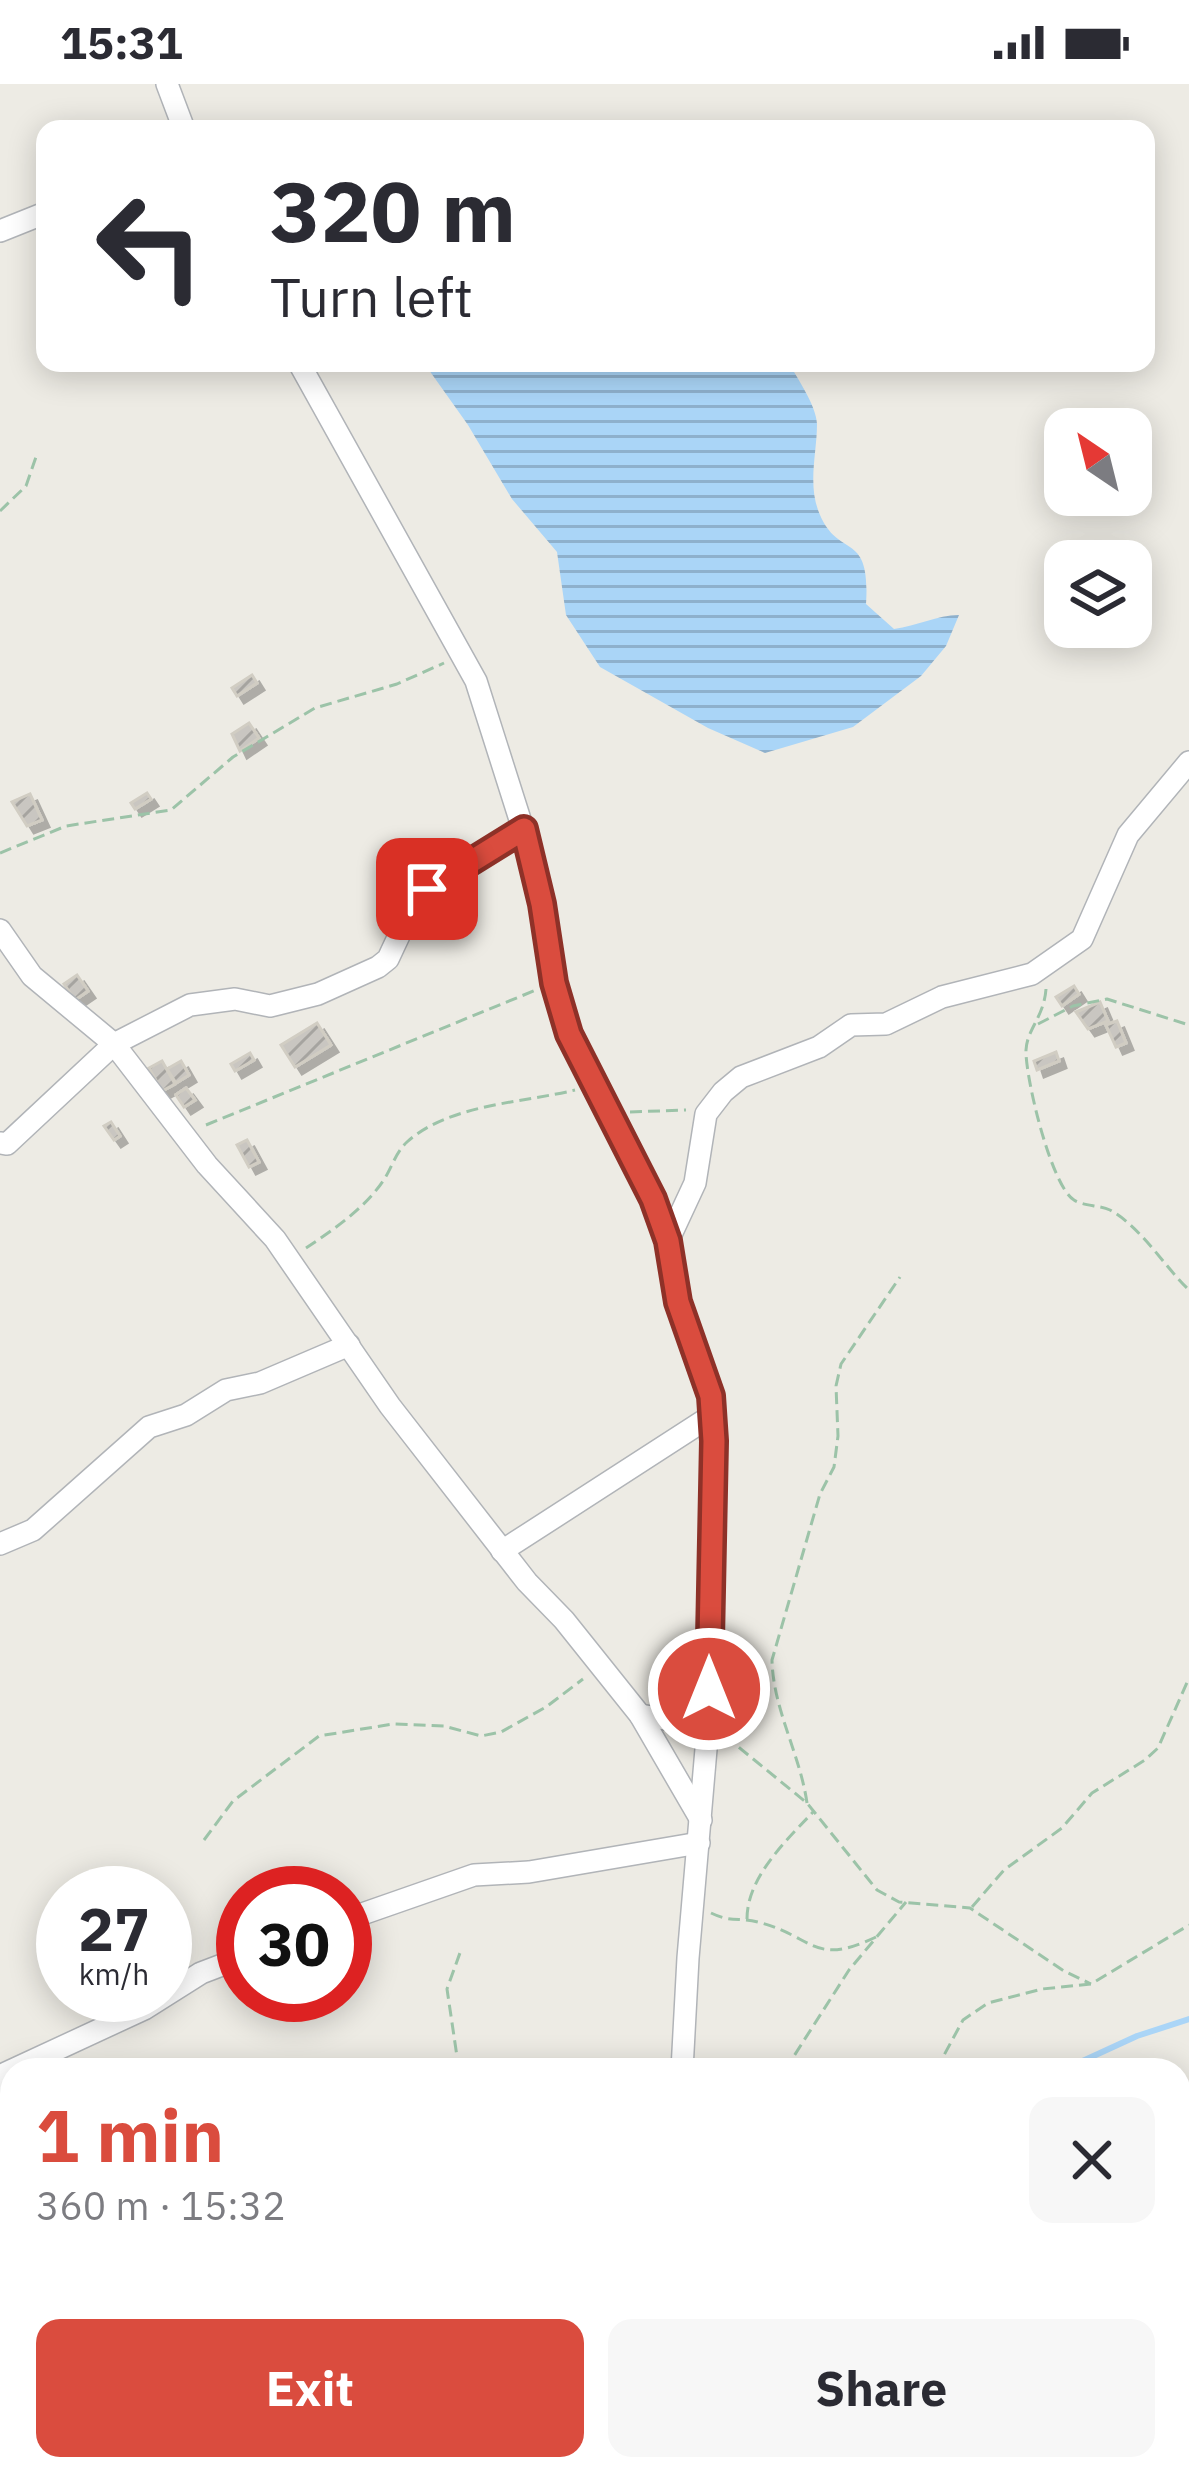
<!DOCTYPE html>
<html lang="en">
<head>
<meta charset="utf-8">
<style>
	:root { --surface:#fff; --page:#f7f7f7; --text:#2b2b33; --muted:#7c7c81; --accent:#da4c3e }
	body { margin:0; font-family:"IBM Plex Sans",sans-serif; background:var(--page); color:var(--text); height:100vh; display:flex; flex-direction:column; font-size:45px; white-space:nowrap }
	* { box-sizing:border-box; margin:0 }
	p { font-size:39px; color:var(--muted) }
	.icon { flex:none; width:66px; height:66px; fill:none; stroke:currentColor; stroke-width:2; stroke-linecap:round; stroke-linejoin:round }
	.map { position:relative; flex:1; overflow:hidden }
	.panel { position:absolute; left:0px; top:1974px; width:1191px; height:423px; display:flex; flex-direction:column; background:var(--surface); border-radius:36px 36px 0 0; box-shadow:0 6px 30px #0003 }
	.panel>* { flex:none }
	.banner { position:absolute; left:36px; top:36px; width:1119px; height:252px; border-radius:24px; box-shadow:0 6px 30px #0003; background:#fff; color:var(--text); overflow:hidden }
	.needle { width:78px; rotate:325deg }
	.tools { position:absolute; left:1044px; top:324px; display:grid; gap:24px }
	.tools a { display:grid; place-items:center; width:108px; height:108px; border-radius:24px; background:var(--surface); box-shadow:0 6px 30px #0003; font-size:60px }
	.speed { position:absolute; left:36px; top:1782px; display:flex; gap:24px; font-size:60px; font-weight:700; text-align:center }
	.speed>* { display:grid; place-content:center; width:156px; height:156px; border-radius:50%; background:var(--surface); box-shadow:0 6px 30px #0003; line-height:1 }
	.speed small { font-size:30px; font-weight:400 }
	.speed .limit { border:18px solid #d22; background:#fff; color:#111 }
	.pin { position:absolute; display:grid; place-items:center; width:102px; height:102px; color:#fff; margin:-51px; border-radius:24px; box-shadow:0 6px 18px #0006 }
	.me { position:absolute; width:132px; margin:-66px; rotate:0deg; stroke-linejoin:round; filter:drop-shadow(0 0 9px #0008) }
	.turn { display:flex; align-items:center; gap:42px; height:252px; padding:0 36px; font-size:54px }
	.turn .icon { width:156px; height:156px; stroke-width:2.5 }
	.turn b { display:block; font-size:84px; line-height:102px }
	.round { display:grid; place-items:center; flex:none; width:126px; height:126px; border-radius:24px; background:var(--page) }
	.headline { display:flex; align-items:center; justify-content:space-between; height:204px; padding:0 36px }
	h1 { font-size:72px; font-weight:700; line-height:90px; color:var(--accent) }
	.cta { display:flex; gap:24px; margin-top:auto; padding:24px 36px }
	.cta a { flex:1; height:138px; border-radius:24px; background:var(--accent); color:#fff; font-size:48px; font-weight:700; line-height:138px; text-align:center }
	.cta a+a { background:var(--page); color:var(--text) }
	.status { display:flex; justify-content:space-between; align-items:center; height:84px; padding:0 60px; background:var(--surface); direction:ltr }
	.status svg { height:33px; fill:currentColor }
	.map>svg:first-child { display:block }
	.water { fill:url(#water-rules) }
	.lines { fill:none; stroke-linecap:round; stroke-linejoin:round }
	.stream { stroke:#aad5f7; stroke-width:6 }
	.building { fill:url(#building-hatch); stroke:#d1cdc3; stroke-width:3; filter:url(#shadow) }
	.minor-casing { stroke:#b1b4b8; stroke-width:24 }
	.path { stroke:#9cc3a8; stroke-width:3; stroke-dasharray:12 6; stroke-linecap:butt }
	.minor { stroke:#fff; stroke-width:21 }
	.route-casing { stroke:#8e3128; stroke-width:30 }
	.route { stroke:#da4c3e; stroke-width:21 }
</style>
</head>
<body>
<div class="status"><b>15:31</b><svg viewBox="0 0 49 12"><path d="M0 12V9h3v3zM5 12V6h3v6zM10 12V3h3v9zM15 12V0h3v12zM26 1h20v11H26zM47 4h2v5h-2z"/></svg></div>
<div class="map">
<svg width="1189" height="2395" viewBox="0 0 1189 2395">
	<defs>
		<pattern id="water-rules" width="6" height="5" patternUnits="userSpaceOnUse" patternTransform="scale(3)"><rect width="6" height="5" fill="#aad5f7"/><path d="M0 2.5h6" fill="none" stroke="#8eb0cc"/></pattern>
		<pattern id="building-hatch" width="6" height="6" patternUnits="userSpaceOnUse" patternTransform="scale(3)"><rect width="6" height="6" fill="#c9c6c1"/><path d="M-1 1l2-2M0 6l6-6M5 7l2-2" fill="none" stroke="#a6a4a0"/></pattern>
		<filter id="shadow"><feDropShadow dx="7" dy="7" stdDeviation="0" flood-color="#0004"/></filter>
	</defs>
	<rect width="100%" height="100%" fill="#edebe4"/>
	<!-- water -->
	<path class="water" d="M424 279H789C798 296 816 321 817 340 817 368 808 398 818 426 837 478 871 443 866 520L894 545C917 542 937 531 959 531L946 562 921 592 853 643 765 669 708 644 600 583 566 531 557 468 512 415 468 341Z"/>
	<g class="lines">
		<!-- stream -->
		<g class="stream">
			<path d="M1063 1986 1137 1952 1189 1935"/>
			<path d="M1007 2385 1009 2395"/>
		</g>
	</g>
	<!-- building -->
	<g class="building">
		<path d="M252 591 257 599 237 612 232 604Z"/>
		<path d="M249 639 259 654 240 667 232 650Z"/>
		<path d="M147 709 151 715 135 725 131 719Z"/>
		<path d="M30 710 42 736 27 742 12 718Z"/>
		<path d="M77 891 88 907 75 916 64 900Z"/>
		<path d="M1074 902 1079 910 1062 922 1056 913Z"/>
		<path d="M1100 918 1108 937 1088 945 1076 928Z"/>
		<path d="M1117 937 1126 959 1116 963 1106 941Z"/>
		<path d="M317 939 331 961 295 983 281 961Z"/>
		<path d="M1056 968 1059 977 1037 986 1034 977Z"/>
		<path d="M250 969 254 976 235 987 231 980Z"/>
		<path d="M162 977 175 1000 162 1007 149 984Z"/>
		<path d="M181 977 189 991 176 999 167 985Z"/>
		<path d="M186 1004 195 1016 184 1023 176 1011Z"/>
		<path d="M111 1038 120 1052 114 1056 104 1042Z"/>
		<path d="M247 1056 259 1078 249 1083 237 1061Z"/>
	</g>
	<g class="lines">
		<defs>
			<g id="minor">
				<path d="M167 0 184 45"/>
				<path d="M0 147 45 129"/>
				<path d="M299 279 476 597 523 745 542 820 554 899 569 950 653 1116 668 1157 678 1218 714 1330 708 1642 688 1874 682 1986"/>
				<path d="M0 846 32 892 114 960 207 1081 275 1155 390 1322 527 1498 564 1536 640 1631 701 1736"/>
				<path d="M0 1059 7 1060 114 960 190 921 235 915 270 922 318 910 378 883 388 875 417 813 523 745"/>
				<path d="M668 1157 695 1099 706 1030 723 1008 741 993 819 963 851 941 886 940 942 913 1032 890 1082 855 1128 751 1189 678"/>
				<path d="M0 1460 33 1446 149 1343 186 1331 226 1306 260 1299 349 1261"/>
				<path d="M502 1467 714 1330"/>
				<path d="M640 1631 708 1642"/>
				<path d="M345 1836 474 1791 529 1788 699 1759"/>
				<path d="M12 2019 6 1989 144 1925 201 1889 243 1873"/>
				<path d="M0 2093 12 2091"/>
				<path d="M593 2395 597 2385"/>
			</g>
		</defs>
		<!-- minor casing -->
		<use href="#minor" class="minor-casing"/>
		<!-- path -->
		<g class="path">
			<path d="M0 427 26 402 37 370"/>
			<path d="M0 769 66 742 171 726 233 673 315 624 397 600 444 579"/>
			<path d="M1046 905C1044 933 1027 945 1026 966 1025 992 1051 1102 1074 1116 1083 1122 1099 1121 1110 1126 1141 1143 1164 1182 1189 1206"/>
			<path d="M1038 940 1073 922 1107 915 1189 941"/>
			<path d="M630 1028 686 1026"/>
			<path d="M206 1041 536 906"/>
			<path d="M306 1164C333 1146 365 1124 383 1097 392 1084 395 1069 407 1058 449 1020 522 1019 575 1006"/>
			<path d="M725 1652 807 1719 877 1806 899 1818 970 1824 1064 1887 1091 1900"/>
			<path d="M807 1719C800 1670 773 1625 772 1576L820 1410 834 1383 838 1352 836 1302 841 1280 900 1193"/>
			<path d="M204 1756 233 1717 319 1652 393 1640 444 1642 481 1652 501 1648 546 1623 583 1595"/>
			<path d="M972 1823 1004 1786 1062 1744 1092 1709 1145 1676 1158 1664 1189 1594"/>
			<path d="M711 1829C732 1839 739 1833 758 1838 815 1853 813 1883 876 1853"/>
			<path d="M747 1835C747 1793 786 1757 813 1728"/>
			<path d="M459 1986 447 1905 461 1866"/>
			<path d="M785 1986 849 1886 906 1818"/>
			<path d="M936 1986 963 1936 988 1919 1042 1905 1091 1900 1189 1841"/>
			<path d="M650 2385 662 2395"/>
			<path d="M828 2385 833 2395"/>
			<path d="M422 2395 430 2385"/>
		</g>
		<!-- minor -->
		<use href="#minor" class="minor"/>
	</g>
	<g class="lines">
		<defs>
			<path id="route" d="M427 805 524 745 542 820 554 899 569 950 653 1115 668 1157 678 1218 711 1312 714 1357 709 1605"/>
		</defs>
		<!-- route casing -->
		<use href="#route" class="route-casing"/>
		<!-- route -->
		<use href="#route" class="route"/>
	</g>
</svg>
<div class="tools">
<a><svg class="needle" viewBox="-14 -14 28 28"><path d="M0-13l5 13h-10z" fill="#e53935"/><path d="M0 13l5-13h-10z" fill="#7c7c81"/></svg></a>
<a><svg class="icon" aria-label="layers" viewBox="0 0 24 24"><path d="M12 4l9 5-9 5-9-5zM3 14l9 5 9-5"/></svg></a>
</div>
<div class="speed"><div>27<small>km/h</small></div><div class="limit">30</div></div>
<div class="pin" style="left:427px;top:805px;background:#d93025"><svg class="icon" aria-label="arrive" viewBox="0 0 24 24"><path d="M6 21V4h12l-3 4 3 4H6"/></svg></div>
<svg class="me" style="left:709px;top:1605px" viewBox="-20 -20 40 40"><circle r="17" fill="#da4c3e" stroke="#fff" stroke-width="3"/><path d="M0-11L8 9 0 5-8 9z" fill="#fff"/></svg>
<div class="banner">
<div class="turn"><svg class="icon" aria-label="left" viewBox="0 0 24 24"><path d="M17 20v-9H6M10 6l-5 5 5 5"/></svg><div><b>320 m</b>Turn left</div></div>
</div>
<section class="panel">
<div class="headline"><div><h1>1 min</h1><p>360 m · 15:32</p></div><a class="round"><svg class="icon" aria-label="close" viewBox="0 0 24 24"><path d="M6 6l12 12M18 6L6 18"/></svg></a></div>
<div class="cta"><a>Exit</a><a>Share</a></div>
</section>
</div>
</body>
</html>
